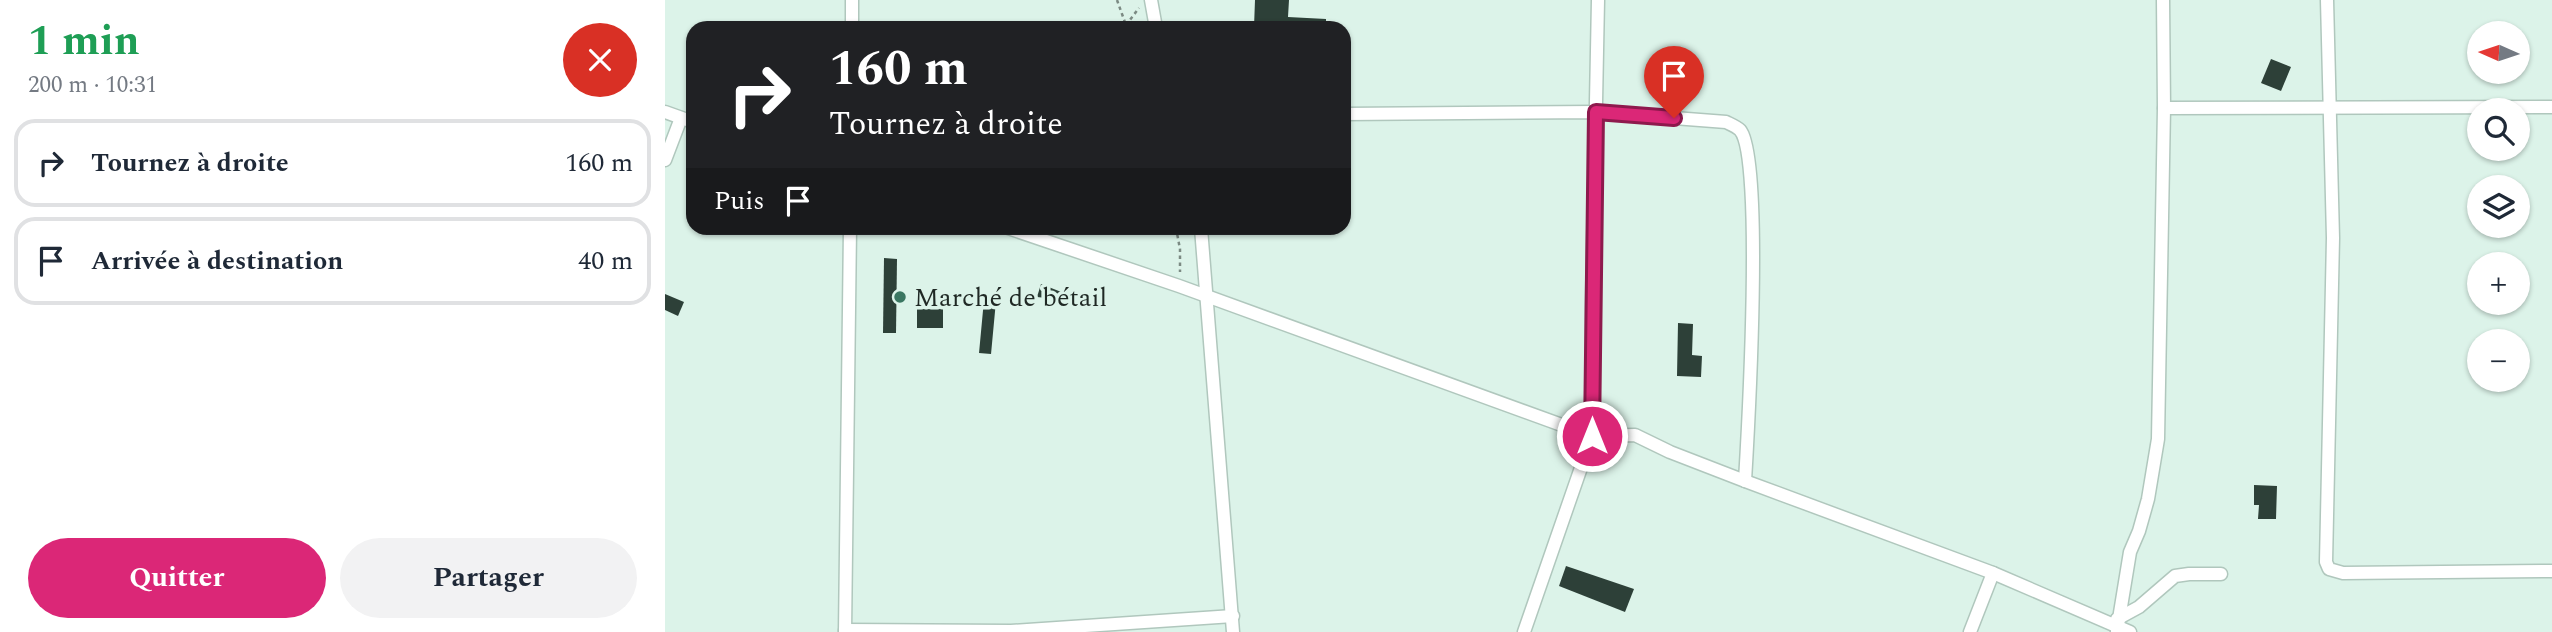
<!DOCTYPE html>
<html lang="fr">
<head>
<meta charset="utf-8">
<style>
	:root { --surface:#fff; --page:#f2f2f3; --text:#1f2937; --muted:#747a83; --line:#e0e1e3; --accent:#db2777 }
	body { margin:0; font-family:Spectral,serif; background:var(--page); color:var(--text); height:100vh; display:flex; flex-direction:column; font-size:26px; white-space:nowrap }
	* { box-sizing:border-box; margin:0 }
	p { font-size:23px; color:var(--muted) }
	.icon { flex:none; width:38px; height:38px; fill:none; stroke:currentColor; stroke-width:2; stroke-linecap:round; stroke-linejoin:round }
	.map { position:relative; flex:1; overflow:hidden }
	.details { display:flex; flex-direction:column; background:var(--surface); width:665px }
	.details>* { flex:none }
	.top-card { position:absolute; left:21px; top:21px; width:665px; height:214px; border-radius:21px; box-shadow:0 2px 5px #0004; background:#202124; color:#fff; overflow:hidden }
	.needle { width:46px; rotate:273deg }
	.tools { position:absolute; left:1802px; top:21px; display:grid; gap:14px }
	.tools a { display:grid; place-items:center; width:63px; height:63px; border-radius:50%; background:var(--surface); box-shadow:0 2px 5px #0004; font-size:35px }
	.pin { position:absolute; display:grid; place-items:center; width:60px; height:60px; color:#fff; margin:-72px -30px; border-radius:50% 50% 50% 0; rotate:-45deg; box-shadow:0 0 7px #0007 }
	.pin .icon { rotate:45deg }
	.me { position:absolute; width:77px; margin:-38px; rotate:0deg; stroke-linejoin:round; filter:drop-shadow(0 0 5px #0008) }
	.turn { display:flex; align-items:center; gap:24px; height:147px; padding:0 28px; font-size:32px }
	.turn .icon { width:91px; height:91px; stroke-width:2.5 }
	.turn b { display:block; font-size:49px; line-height:60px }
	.then { display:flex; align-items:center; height:66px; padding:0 28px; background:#0003; gap:14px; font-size:26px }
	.round { display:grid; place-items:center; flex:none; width:74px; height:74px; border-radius:37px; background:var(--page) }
	.overview { display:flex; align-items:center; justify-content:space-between; height:119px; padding:0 28px }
	h1 { font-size:42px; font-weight:700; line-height:52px; color:#1e9e55 }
	.cta { display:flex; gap:14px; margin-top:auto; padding:14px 28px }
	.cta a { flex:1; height:80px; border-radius:42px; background:var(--accent); color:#fff; font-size:28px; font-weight:700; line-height:80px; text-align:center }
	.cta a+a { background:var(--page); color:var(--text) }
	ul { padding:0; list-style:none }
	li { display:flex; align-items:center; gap:21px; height:88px; margin:0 14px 10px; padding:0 14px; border:4px solid var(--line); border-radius:21px }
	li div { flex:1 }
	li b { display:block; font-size:26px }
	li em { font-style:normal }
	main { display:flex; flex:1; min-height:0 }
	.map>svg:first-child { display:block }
	.building { fill:#2d4038 }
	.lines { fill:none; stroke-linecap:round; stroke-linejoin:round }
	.street-casing { stroke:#b0c7bd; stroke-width:15 }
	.path { stroke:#7b8a83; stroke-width:2.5; stroke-dasharray:3.5 3.5; stroke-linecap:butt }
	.street { stroke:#fff; stroke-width:12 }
	.route-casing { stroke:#8e194d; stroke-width:18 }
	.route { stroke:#db2777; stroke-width:12 }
	.poi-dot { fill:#3a7661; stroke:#dcf3e9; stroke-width:2.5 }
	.labels { text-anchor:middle; stroke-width:7; stroke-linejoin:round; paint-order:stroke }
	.poi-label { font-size:26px; fill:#1f2824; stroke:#dcf3e9; text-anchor:start }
</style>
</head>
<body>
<main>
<section class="details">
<div class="overview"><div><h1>1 min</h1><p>200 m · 10:31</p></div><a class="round" style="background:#d93025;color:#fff"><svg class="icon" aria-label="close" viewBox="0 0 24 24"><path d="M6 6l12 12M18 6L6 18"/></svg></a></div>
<ul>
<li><svg class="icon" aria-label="right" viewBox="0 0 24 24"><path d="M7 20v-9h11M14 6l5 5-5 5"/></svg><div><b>Tournez à droite</b></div><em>160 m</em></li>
<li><svg class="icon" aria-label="arrive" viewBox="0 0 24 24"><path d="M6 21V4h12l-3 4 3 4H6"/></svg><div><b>Arrivée à destination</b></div><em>40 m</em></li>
</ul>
<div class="cta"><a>Quitter</a><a>Partager</a></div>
</section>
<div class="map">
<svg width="1887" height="632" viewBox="0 0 1887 632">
	<rect width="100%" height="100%" fill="#dcf3e9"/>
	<!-- building -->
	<g class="building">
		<path d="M590 0H624L623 17 661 19V26L589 27Z"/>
		<path d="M1606 59 1626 67 1616 91 1596 83Z"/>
		<path d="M219 258 232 259 231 333H218Z"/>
		<path d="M376 284 409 297 408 301 372 297Z"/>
		<path d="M0 294 19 302 13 316 0 310Z"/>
		<path d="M319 300 331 301 326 354 314 353Z"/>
		<path d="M278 307V328H252V308Z"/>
		<path d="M1013 323 1028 324 1027 355 1037 356 1036 377 1012 376Z"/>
		<path d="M1589 485 1612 486 1611 519H1593L1594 505H1589Z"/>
		<path d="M901 566 969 589 960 612 894 586Z"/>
	</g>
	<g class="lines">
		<defs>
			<g id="street">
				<path d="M486 0 491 28"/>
				<path d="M1662 0 1668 238 1661 562 1664 569 1678 573 1887 571"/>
				<path d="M187 28V0"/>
				<path d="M1499 108 1887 107"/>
				<path d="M0 112 28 122"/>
				<path d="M679 114 931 112 1061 122C1065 124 1072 127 1075 130 1099 157 1083 431 1080 481"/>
				<path d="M0 160 16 118"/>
				<path d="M343 228 514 286 927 436 970 435 1005 452 1080 481 1328 573 1465 632"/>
				<path d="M536 228 568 632"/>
				<path d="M1452 619 1474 607 1510 576 1524 574H1556"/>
				<path d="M180 630 346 631 568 616"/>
				<path d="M1452 631 1465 552 1474 531 1483 499 1493 439 1499 108 1498 0"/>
				<path d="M180 632 185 228"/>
				<path d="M859 632 927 436V306L933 0"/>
				<path d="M1305 632 1328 573"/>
			</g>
		</defs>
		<!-- street casing -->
		<use href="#street" class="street-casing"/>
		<!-- path -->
		<g class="path">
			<path d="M452 0 462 28"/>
			<path d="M461 25 474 8"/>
			<path d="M511 228 515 249V272"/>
			<path d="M104 231 106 228"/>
		</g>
		<!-- street -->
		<use href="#street" class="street"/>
	</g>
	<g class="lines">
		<defs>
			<path id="route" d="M927 436 931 112 1009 118"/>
		</defs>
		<!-- route casing -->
		<use href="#route" class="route-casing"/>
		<!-- route -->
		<use href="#route" class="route"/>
	</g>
	<!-- markers -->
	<circle class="poi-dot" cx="235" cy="297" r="7"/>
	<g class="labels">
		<!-- poi labels -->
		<g class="poi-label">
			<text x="249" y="306">Marché de bétail</text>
		</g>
	</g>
</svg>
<div class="tools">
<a><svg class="needle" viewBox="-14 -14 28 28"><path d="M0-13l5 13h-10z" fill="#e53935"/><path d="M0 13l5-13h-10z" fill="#747a83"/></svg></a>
<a><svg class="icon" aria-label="search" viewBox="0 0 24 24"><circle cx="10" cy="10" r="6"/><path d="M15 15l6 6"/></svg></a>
<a><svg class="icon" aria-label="layers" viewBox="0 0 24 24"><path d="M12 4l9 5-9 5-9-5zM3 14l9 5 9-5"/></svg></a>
<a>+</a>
<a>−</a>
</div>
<div class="pin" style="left:1009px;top:118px;background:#d93025"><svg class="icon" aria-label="arrive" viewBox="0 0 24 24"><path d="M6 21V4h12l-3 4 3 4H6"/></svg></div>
<svg class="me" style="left:927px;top:436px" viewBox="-20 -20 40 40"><circle r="17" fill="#db2777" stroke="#fff" stroke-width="3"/><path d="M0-11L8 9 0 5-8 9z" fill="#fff"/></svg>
<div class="top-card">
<div class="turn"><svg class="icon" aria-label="right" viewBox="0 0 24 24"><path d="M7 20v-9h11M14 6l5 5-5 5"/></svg><div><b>160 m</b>Tournez à droite</div></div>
<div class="then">Puis<svg class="icon" aria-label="arrive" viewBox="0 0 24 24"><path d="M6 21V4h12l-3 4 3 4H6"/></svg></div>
</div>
</div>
</main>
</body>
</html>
